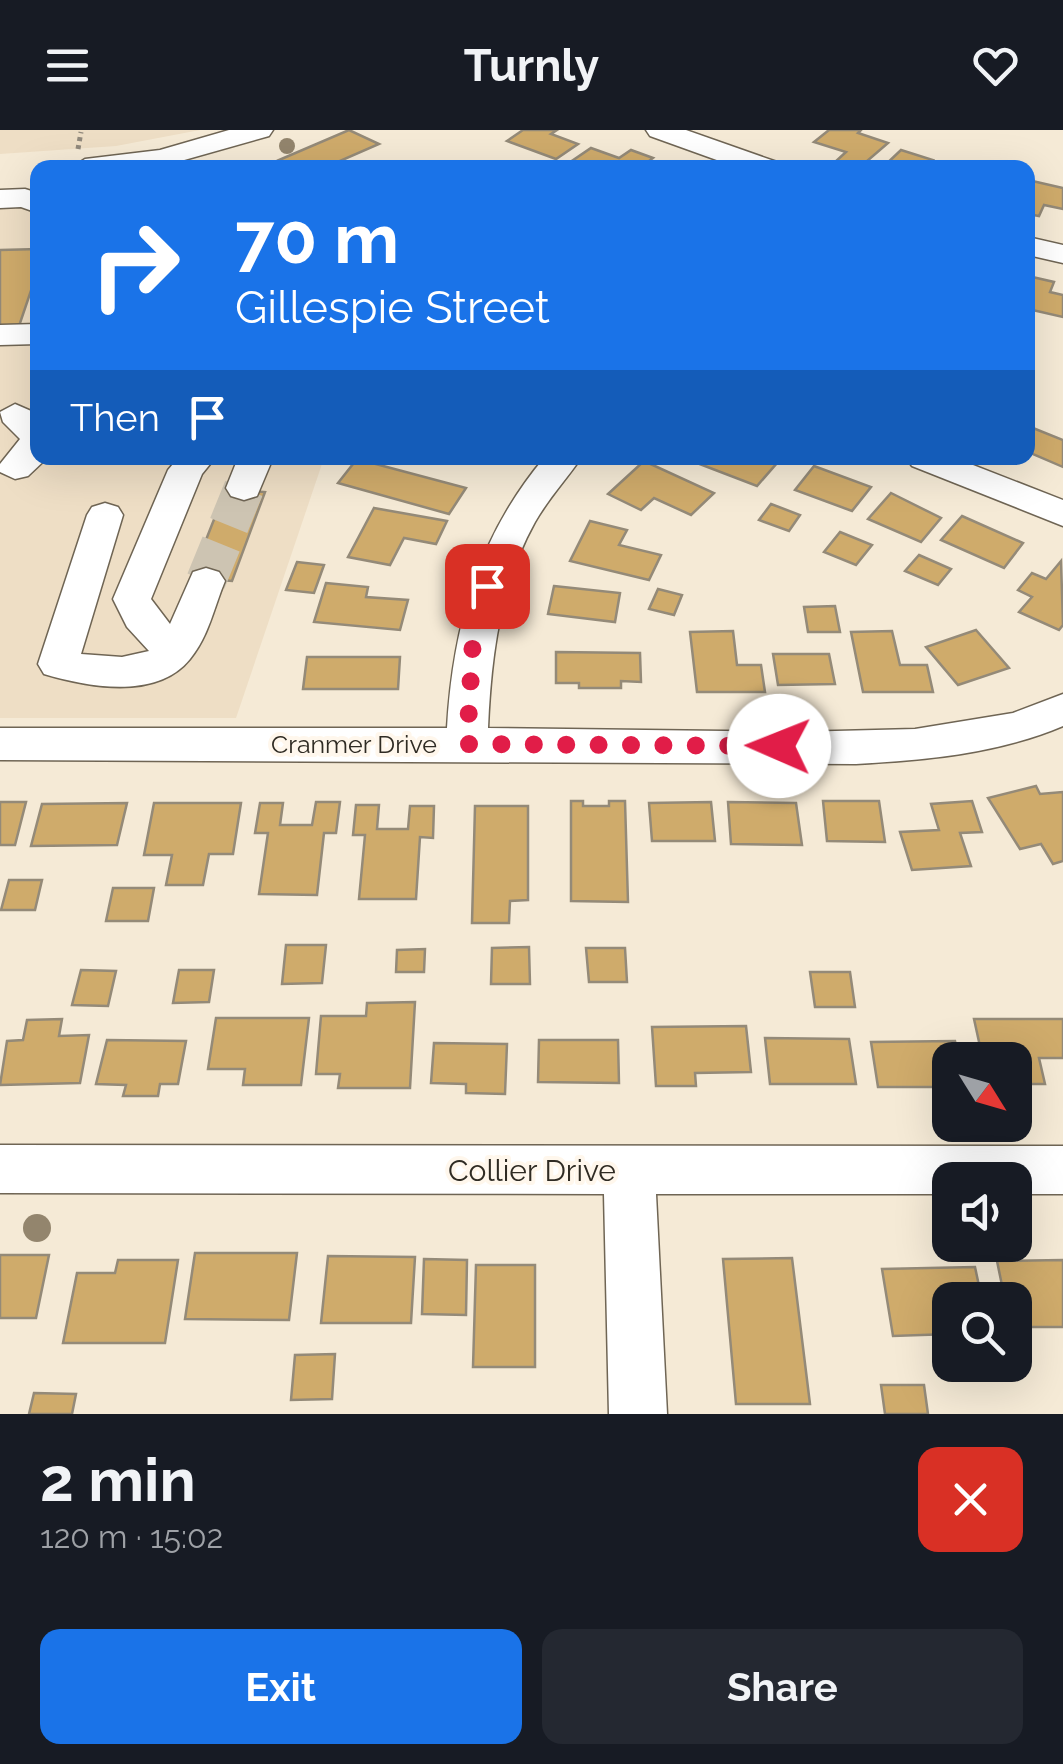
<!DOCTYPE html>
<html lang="en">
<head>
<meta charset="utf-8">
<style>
	:root { --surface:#171b24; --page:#242831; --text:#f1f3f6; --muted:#9ea1a6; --accent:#1a73e8 }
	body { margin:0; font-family:Raleway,sans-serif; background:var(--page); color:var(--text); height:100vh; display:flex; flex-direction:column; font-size:38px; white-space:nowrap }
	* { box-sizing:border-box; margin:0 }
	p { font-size:32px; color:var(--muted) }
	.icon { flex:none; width:55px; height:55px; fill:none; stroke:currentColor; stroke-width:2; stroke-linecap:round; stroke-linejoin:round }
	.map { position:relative; height:1284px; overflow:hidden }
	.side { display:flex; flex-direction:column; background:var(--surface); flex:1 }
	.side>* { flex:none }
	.banner { position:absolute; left:30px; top:30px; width:1005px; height:305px; border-radius:20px; box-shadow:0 10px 40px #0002; background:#1a73e8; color:#fff; overflow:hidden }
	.needle { width:65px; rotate:127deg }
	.tools { position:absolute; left:932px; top:912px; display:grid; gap:20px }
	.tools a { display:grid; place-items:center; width:100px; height:100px; border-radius:20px; background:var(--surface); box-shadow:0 10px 40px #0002; font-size:50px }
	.pin { position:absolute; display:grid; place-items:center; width:85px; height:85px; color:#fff; margin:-42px; border-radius:20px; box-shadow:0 5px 15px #0006 }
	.me { position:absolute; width:110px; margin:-55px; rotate:271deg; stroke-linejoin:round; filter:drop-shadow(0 0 8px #0008) }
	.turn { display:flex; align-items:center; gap:35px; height:210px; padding:0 40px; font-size:45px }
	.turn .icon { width:130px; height:130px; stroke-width:2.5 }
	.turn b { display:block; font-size:70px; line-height:85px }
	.then { display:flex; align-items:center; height:95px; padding:0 40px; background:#0003; gap:20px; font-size:38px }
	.round { display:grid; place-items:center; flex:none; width:105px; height:105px; border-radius:20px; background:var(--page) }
	.overview { display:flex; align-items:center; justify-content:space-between; height:170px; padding:0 40px }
	h1 { font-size:60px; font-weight:700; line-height:75px }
	.button { display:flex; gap:20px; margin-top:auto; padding:20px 40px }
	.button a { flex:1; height:115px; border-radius:20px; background:var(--accent); color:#fff; font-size:40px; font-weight:700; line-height:115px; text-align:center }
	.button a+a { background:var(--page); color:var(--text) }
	header { display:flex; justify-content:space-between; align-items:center; height:130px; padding:0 40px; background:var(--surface); font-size:45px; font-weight:700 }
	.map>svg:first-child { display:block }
	.built { fill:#eedec5 }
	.building { fill:#cfab6b; stroke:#948a78; stroke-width:2.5 }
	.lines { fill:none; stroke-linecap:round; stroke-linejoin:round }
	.minor-tunnel { stroke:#cdc4b2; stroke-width:40; stroke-dasharray:40 20; stroke-linecap:butt }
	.minor-casing { stroke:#6f6554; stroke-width:3 }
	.path { stroke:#91897c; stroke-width:5; stroke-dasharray:4 4; stroke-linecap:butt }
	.minor { fill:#fff; fill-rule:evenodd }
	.tree { fill:#93856d }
	.route { stroke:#e11d48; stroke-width:18; stroke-dasharray:0 32.4 }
	.labels { text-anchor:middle; stroke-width:8; stroke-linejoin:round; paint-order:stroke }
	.street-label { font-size:25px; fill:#2f2b23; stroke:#fff7ec }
	.near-street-label { font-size:30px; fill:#2f2b23; stroke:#fff7ec }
</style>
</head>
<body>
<header><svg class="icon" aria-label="menu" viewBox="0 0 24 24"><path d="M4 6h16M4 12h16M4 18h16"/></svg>Turnly<svg class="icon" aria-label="heart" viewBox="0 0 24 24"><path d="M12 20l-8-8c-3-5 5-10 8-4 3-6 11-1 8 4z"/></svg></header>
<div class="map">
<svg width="1063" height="1284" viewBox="0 0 1063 1284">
	<rect width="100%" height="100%" fill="#f5ead6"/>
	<!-- built -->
	<g class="built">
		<path d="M0 0H200L116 16 0 24Z"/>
		<path d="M37 60 38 328H324L236 588H0V62Z"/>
	</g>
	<!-- building -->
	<g class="building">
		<path d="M349 0 379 14 324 38H292L279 30Z"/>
		<path d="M523 0H557L551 4 578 14 556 29 507 11Z"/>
		<path d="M829 0H861L858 3 888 13 859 38H851L835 32 846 22 814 12Z"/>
		<path d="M591 18 619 28 631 20 653 28 640 38 566 35Z"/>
		<path d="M901 20 933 30 926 38H882Z"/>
		<path d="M1028 50 1063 58V79L1044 75 1039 86 1028 84Z"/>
		<path d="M38 119V140L18 199H0V120Z"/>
		<path d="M1028 146 1054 152 1050 162 1063 165V187L1028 179Z"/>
		<path d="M1028 296 1063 310V337L1028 322Z"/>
		<path d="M684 328H761L777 333 757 356Z"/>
		<path d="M357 329 466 358 449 384 338 353Z"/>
		<path d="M644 331 714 363 691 385 654 368 641 380 608 364Z"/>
		<path d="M814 336 871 357 852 381 795 360Z"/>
		<path d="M226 359 265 362 232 451 191 448Z"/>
		<path d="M891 363 941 388 921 412 868 389Z"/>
		<path d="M771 374 800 385 789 401 759 390Z"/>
		<path d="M374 378 447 391 436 414 404 408 390 435 348 427Z"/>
		<path d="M962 386 1023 413 1004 438 941 410Z"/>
		<path d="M590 391 627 400 619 415 661 425 649 450 570 431Z"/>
		<path d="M840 402 872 415 856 435 824 422Z"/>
		<path d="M919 425 951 439 938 455 905 441Z"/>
		<path d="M1061 431 1063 495 1059 500 1019 482 1032 467 1018 460 1032 443 1046 449Z"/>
		<path d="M297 432 324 435 314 463 286 460Z"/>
		<path d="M326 453 368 457 366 467 408 470 400 500 314 492Z"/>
		<path d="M554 456 620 463 615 492 548 484Z"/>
		<path d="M658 459 682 465 674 485 649 479Z"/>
		<path d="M835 476 840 502H808L804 477Z"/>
		<path d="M976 500 1009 538 958 555 926 517Z"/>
		<path d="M733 501 737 535H761L765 562H697L690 502Z"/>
		<path d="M892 501 900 535H927L933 562H863L851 502Z"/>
		<path d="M556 522 640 523 641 552 621 551V558H579V553H556Z"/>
		<path d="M773 524H829L835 554 778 555Z"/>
		<path d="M307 527H400L398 559H303Z"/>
		<path d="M1036 656 1040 664 1063 662V731L1053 734 1041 714 1020 719 988 668Z"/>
		<path d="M571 671H583V676H609V671H625L628 772 571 771Z"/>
		<path d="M823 671H879L885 712 827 711Z"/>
		<path d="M972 671 982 702 960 703 971 736 912 740 900 702 939 700 931 674Z"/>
		<path d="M0 672H26L15 715H0Z"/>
		<path d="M316 672H340L336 703H324L317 765 259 764 268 703H255L260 673H283L280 695H312Z"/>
		<path d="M711 672 715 711H652L649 673Z"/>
		<path d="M728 672 796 673 802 715 731 714Z"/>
		<path d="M127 673 117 715 31 716 42 674Z"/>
		<path d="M154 673H241L233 724H209L203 755H166L172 725H144Z"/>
		<path d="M356 675H379L377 699H408L410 676H434L433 708 420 707 416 769H359L365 705H353Z"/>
		<path d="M475 676H528V770L510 771 509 793H472Z"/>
		<path d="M9 750H42L35 780H1Z"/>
		<path d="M113 758H154L148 791H106Z"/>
		<path d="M286 815H326L322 853 282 854Z"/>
		<path d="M529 817 530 854H491L492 818Z"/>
		<path d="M586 818H625L627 852H589Z"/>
		<path d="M425 819 424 842H396L397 820Z"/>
		<path d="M81 840 116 841 108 876 72 875Z"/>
		<path d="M179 840H214L209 872 173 873Z"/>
		<path d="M810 842H850L855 877H815Z"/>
		<path d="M415 872 410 958H338L340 944H316L321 886H366L367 873Z"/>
		<path d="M216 888H309L301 955H243L245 939H208Z"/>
		<path d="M62 889 59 906 89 905 80 953 0 955 7 911 23 910 27 890Z"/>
		<path d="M974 889H1063V928H1039L1045 954H1015V930H983Z"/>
		<path d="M746 896 751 942 695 943 696 956H656L652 897Z"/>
		<path d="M765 908 849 909 856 954H770Z"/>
		<path d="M107 910 186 911 178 954H160L158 966H123L126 955 96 954Z"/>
		<path d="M539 910H618L619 953 538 952Z"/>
		<path d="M955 911 959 930H950V957H878L871 912Z"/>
		<path d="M434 913 507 914 505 964 466 963V954L431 953Z"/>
		<path d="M195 1123H297L289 1190 185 1189Z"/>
		<path d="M0 1125H49L36 1188H0Z"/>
		<path d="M328 1126 415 1127 411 1193H321Z"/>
		<path d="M792 1128 810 1274H736L723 1129Z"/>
		<path d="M424 1129 467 1130 466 1185 422 1184Z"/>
		<path d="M118 1130H178L165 1213H63L77 1143H115Z"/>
		<path d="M1063 1130V1197H1015V1170H1005L997 1131Z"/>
		<path d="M476 1135H535V1237H473Z"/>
		<path d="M975 1137 982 1170H950V1204L893 1206 882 1139Z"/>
		<path d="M335 1224 332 1269 291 1270 295 1225Z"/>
		<path d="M881 1255H924L928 1284H885Z"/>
		<path d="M34 1263 76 1264 72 1284H29Z"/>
	</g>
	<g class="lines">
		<!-- minor-tunnel -->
		<path class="minor-tunnel" d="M206 451 244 358"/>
		<defs>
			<g id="minor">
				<path d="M229 0H273L269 6 163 36 71 38 85 29 160 20Z"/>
				<path d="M646 0H686L777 32 781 38H739L650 6Z"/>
				<path d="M25 59 38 63V83L21 77 0 78V60Z"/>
				<path d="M1028 107 1063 115V133L1028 125Z"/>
				<path d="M38 194V214L0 215V195Z"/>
				<path d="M15 274 38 284V328H47L28 346 15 349 0 342V334L20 309 3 292 0 282Z"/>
				<path d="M178 328H215L202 344 151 469 170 494 193 442 206 438 219 442 225 451C214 477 209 506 190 529 157 570 88 557 44 544L38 534 87 385 92 377 105 373 118 377 123 385 81 524 122 527 149 521 127 497 113 469 168 340Z"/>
				<path d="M238 328H273L257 366 244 370 231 366 226 358Z"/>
				<path d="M544 328H581C566 350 548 369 535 392 500 455 491 527 488 598L796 602 915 599 1013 583 1063 564V596C997 624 927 630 856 634L0 630V598H447C453 496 478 407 544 328Z"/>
				<path d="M906 328H955L1063 370V396L912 336Z"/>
				<path d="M0 1015 1063 1016V1064H1015V1050H950V1064H656L667 1284H609L604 1064 0 1063Z"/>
			</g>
		</defs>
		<!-- minor casing -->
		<use href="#minor" class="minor-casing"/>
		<!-- path -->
		<path class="path" d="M78 19 81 2"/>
		<!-- minor -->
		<use href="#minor" class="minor"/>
	</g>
	<!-- trees -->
	<g class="tree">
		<circle cx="287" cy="16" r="8"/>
		<circle cx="37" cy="1098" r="14"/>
	</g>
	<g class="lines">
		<!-- route -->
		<path class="route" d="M487 456 473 509 467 614 779 616"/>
	</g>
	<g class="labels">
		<!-- street labels -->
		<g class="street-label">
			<text x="354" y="623">Cranmer Drive</text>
		</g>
		<!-- near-street labels -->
		<g class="near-street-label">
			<text x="532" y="1051">Collier Drive</text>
		</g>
	</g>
</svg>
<div class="tools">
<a><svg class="needle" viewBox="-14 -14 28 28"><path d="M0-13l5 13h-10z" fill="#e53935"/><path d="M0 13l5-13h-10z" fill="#9ea1a6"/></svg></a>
<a><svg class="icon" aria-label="sound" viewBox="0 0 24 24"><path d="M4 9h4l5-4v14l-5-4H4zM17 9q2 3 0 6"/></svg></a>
<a><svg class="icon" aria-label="search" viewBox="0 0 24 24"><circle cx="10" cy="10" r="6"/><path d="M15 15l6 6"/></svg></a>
</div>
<div class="pin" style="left:487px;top:456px;background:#d93025"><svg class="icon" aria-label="arrive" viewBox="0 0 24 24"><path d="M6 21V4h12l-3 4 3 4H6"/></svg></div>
<svg class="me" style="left:779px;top:616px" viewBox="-20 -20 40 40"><circle r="19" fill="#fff"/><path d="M0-13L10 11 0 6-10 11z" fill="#e11d48"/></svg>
<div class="banner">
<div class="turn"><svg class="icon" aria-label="right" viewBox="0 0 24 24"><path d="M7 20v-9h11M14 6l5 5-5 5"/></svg><div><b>70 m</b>Gillespie Street</div></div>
<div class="then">Then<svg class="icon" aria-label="arrive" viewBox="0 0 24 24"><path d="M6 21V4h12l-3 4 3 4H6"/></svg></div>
</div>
</div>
<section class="side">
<div class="overview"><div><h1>2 min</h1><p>120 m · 15:02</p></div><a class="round" style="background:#d93025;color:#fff"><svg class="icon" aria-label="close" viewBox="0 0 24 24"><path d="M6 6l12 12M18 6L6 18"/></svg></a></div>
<div class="button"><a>Exit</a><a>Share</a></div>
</section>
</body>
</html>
